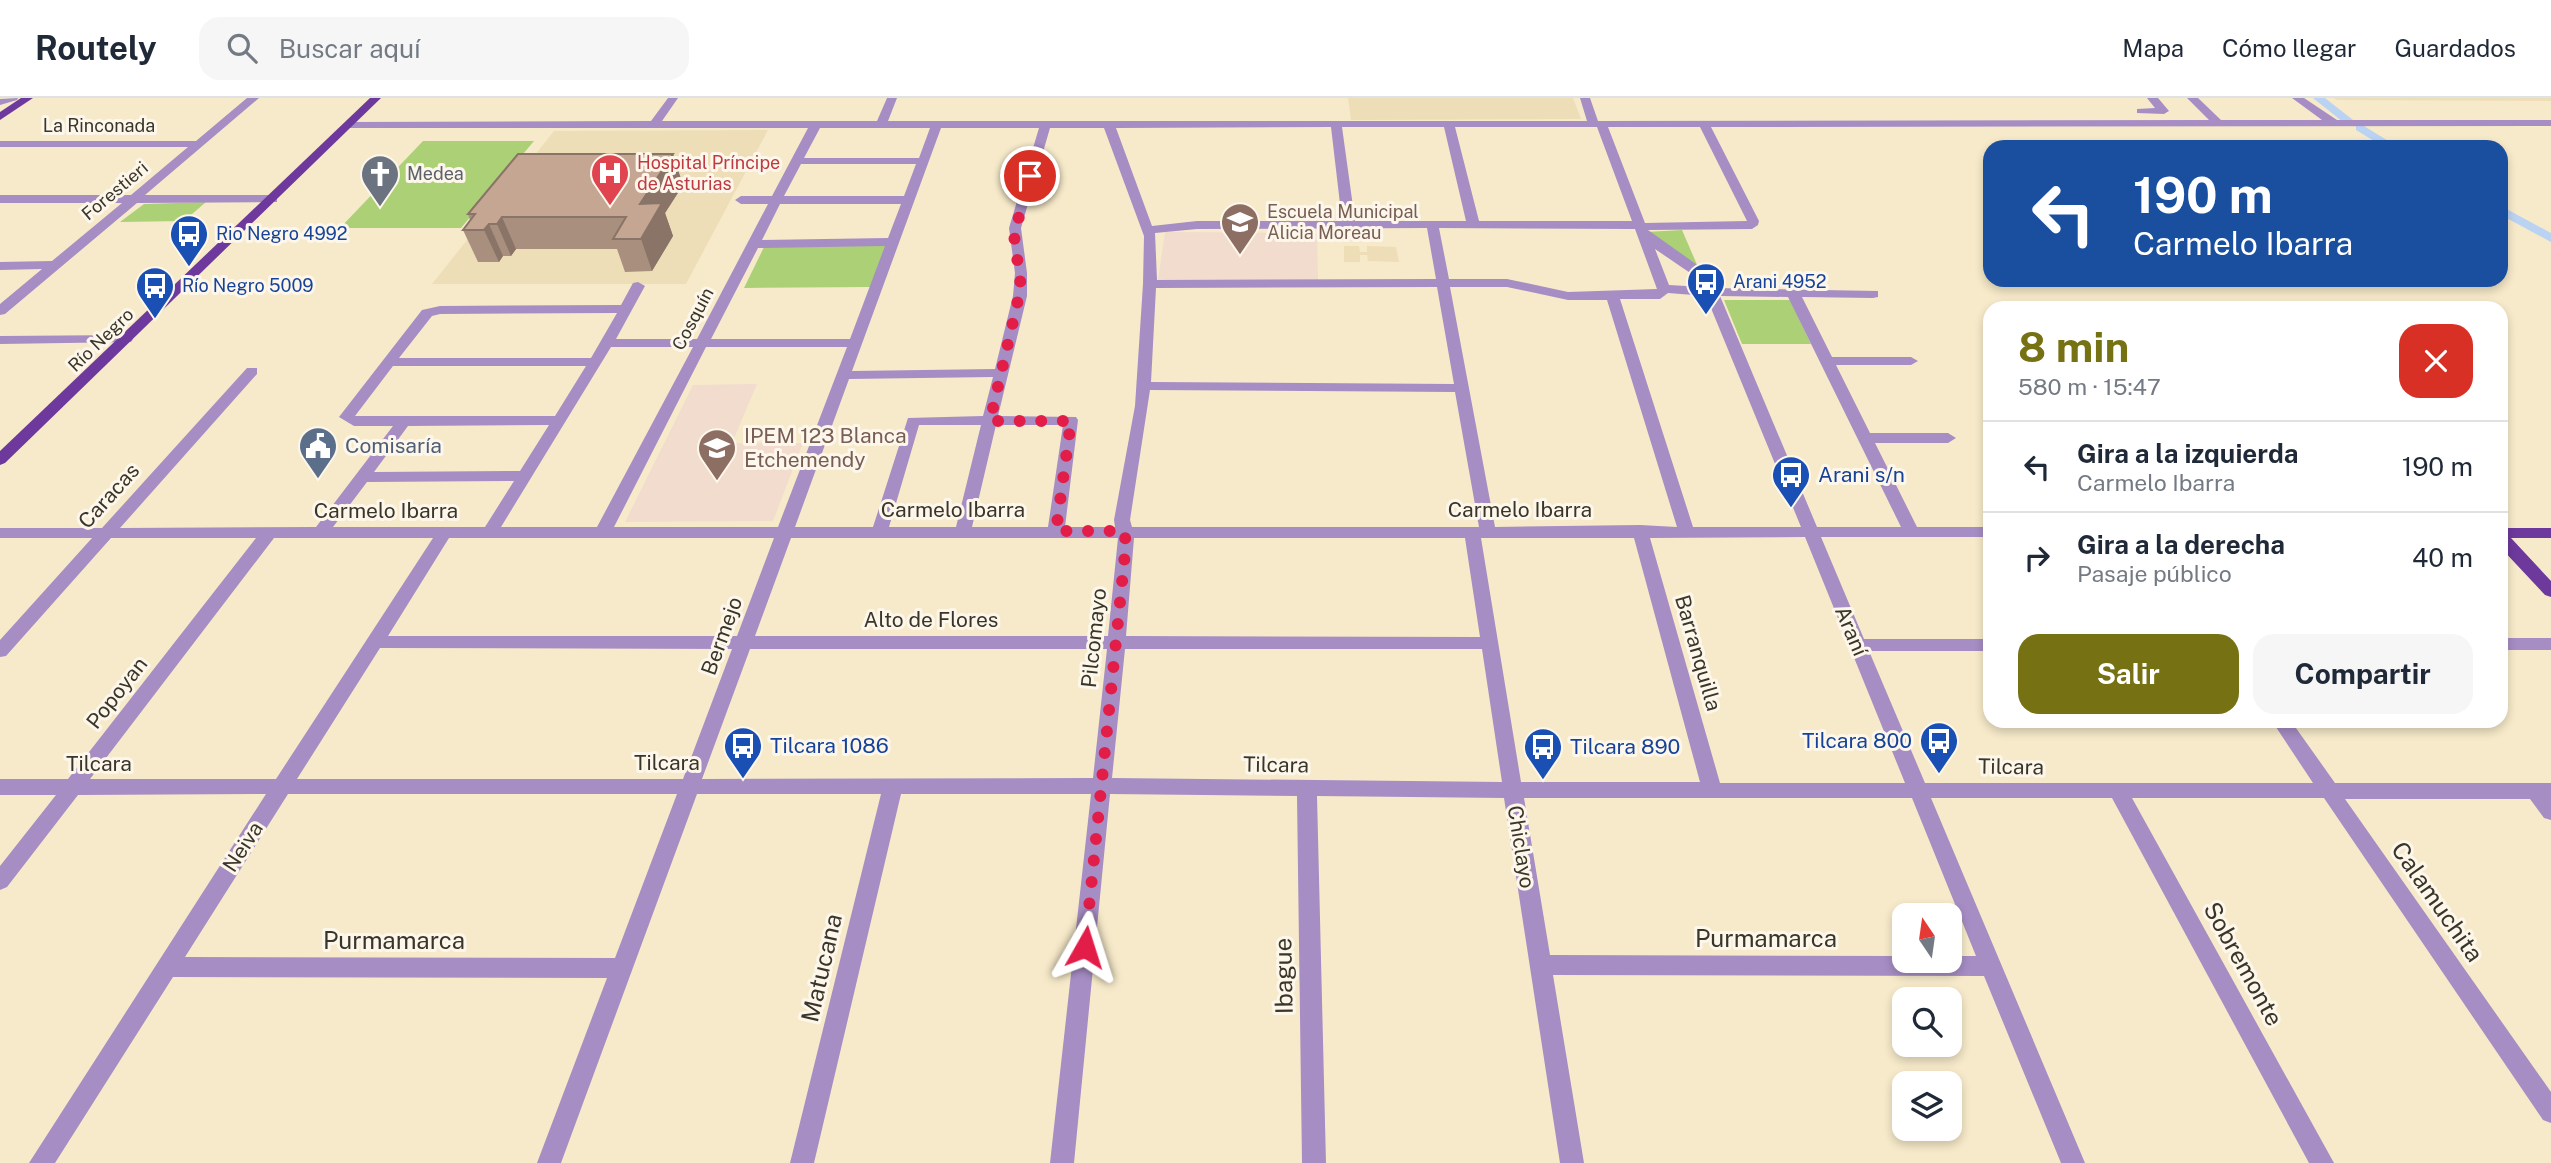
<!DOCTYPE html>
<html lang="es">
<head>
<meta charset="utf-8">
<style>
	:root { --surface:#fff; --page:#f6f6f7; --text:#1f2937; --muted:#747a83; --line:#e0e1e3; --accent:#767214 }
	body { margin:0; font-family:"Public Sans",sans-serif; background:var(--page); color:var(--text); height:100vh; display:flex; flex-direction:column; font-size:26px; white-space:nowrap }
	* { box-sizing:border-box; margin:0 }
	p { font-size:23px; color:var(--muted) }
	.icon { flex:none; width:38px; height:38px; fill:none; stroke:currentColor; stroke-width:2; stroke-linecap:round; stroke-linejoin:round }
	.map { position:relative; flex:1; overflow:hidden }
	.side { position:absolute; left:1983px; top:203px; width:525px; height:427px; display:flex; flex-direction:column; background:var(--surface); border-radius:21px; box-shadow:0 4px 10px #0003 }
	.side>* { flex:none }
	.guide { position:absolute; left:1983px; top:42px; width:525px; height:147px; border-radius:21px; box-shadow:0 4px 10px #0003; background:#1a4fa0; color:#fff; overflow:hidden }
	.needle { width:46px; rotate:347deg }
	.fabs { position:absolute; left:1892px; top:805px; display:grid; gap:14px }
	.fabs a { display:grid; place-items:center; width:70px; height:70px; border-radius:14px; background:var(--surface); box-shadow:0 4px 10px #0003; font-size:35px }
	.pin { position:absolute; display:grid; place-items:center; width:60px; height:60px; color:#fff; margin:-30px; border:4px solid #fff; border-radius:50%; box-shadow:0 2px 7px #0007 }
	.me { position:absolute; width:77px; margin:-38px; rotate:6deg; stroke-linejoin:round; filter:drop-shadow(0 0 5px #0008) }
	.turn { display:flex; align-items:center; gap:24px; height:147px; padding:0 35px; font-size:32px }
	.turn .icon { width:91px; height:91px; stroke-width:2.5 }
	.turn b { display:block; font-size:49px; line-height:60px }
	.round { display:grid; place-items:center; flex:none; width:74px; height:74px; border-radius:21px; background:var(--page) }
	.head { display:flex; align-items:center; justify-content:space-between; height:119px; padding:0 35px }
	h1 { font-size:42px; font-weight:700; line-height:52px; color:var(--accent) }
	.cta { display:flex; gap:14px; margin-top:auto; padding:14px 35px }
	.cta a { flex:1; height:80px; border-radius:21px; background:var(--accent); color:#fff; font-size:28px; font-weight:700; line-height:80px; text-align:center }
	.cta a+a { background:var(--page); color:var(--text) }
	ul { padding:0; list-style:none }
	li { display:flex; align-items:center; gap:21px; height:91px; padding:0 35px; border-top:2px solid var(--line) }
	li div { flex:1 }
	li b { display:block; font-size:26px }
	li em { font-style:normal }
	header { display:flex; align-items:center; gap:42px; box-sizing:border-box; height:98px; padding:0 35px; background:var(--surface); border-bottom:2px solid var(--line) }
	header strong { font-size:33px }
	nav { display:flex; gap:38px; margin-inline-start:auto; font-size:24px }
	.search { width:490px; height:63px; background:var(--page); display:flex; align-items:center; gap:18px; box-sizing:border-box; padding:0 24px; border-radius:21px; color:var(--muted); font-size:26px }
	.map>svg:first-child { display:block }
	.built { fill:#eedeb7 }
	.education { fill:#f1dcce }
	.green { fill:#abd076 }
	.lines { fill:none; stroke-linecap:round; stroke-linejoin:round }
	.canal { fill:#bbd3f2; fill-rule:evenodd }
	.minor { fill:#a68dc4; fill-rule:evenodd }
	.major { fill:#6e399d; fill-rule:evenodd }
	.wall { fill:#a98f7e }
	.shaded-wall { fill:#897467 }
	.building { fill:#c4a693; stroke:#897467; stroke-width:2 }
	.route { stroke:#e11d48; stroke-width:12; stroke-dasharray:0 21.6 }
	.labels { text-anchor:middle; stroke-width:6; stroke-linejoin:round; paint-order:stroke }
	.far-street-label { font-size:18px; fill:#3a3529; stroke:#fdf7eb }
	.far-health-label { font-size:18px; fill:#be3a42; stroke:#fdf7eb; text-anchor:start }
	.far-worship-label { font-size:18px; fill:#5b616d; stroke:#fdf7eb; text-anchor:start }
	.far-education-label { font-size:18px; fill:#785e54; stroke:#fdf7eb; text-anchor:start }
	.far-transit-label { font-size:18px; fill:#164399; stroke:#fdf7eb; text-anchor:start }
	.education-label { font-size:21px; fill:#785e54; stroke:#fdf7eb; text-anchor:start }
	.service-label { font-size:21px; fill:#4e5e75; stroke:#fdf7eb; text-anchor:start }
	.transit-label { font-size:21px; fill:#164399; stroke:#fdf7eb; text-anchor:start }
	.street-label { font-size:21px; fill:#3a3529; stroke:#fdf7eb }
	.near-street-label { font-size:24px; fill:#3a3529; stroke:#fdf7eb }
</style>
</head>
<body>
<header>
<strong>Routely</strong>
<div class="search"><svg class="icon" aria-label="search" viewBox="0 0 24 24"><circle cx="10" cy="10" r="6"/><path d="M15 15l6 6"/></svg>Buscar aquí</div>
<nav><a>Mapa</a><a>Cómo llegar</a><a>Guardados</a></nav>
</header>
<div class="map">
<svg width="2551" height="1065" viewBox="0 0 2551 1065">
	<rect width="100%" height="100%" fill="#f7eaca"/>
	<!-- built -->
	<g class="built">
		<path d="M1348 0H1573L1581 21 1351 22Z"/>
		<path d="M2333 0H2551V3L2337 2Z"/>
		<path d="M768 32 686 186H432L554 33Z"/>
		<path d="M1344 148H1359L1360 154H1367V148L1396 149 1399 164 1368 163 1367 157H1360V164H1344Z"/>
	</g>
	<!-- education -->
	<g class="education">
		<path d="M1165 134 1317 135 1318 183 1158 182Z"/>
		<path d="M757 286 732 345H803L773 423 625 424 693 287Z"/>
	</g>
	<!-- green -->
	<g class="green">
		<path d="M423 43H534L461 130H340Z"/>
		<path d="M206 104 184 123 120 124 144 106Z"/>
		<path d="M1682 132 1698 169 1646 134Z"/>
		<path d="M888 146 872 189 744 190 765 147Z"/>
		<path d="M1724 202H1790L1811 246H1742Z"/>
	</g>
	<g class="lines">
		<!-- canal -->
		<g class="canal">
			<path d="M2313 0H2325L2353 22 2343 24Z"/>
			<path d="M2356 28H2364L2398 49H2384L2356 32Z"/>
			<path d="M2501 108 2551 135V144L2501 117Z"/>
		</g>
		<!-- minor -->
		<g class="minor">
			<path d="M18 0 17 2 0 7V1Z"/>
			<path d="M247 0H259L145 97H273L277 98V104L137 105 5 216 0 217V206L42 171 0 172V164L52 163 122 105H0V97H131L188 49H0V43H196Z"/>
			<path d="M668 0H678L662 23H877L887 0H897L888 23H1587L1580 0H1590L1598 23 2209 22 2187 0H2198L2221 22H2322L2292 0H2304L2337 22H2551V28L1711 29 1759 123 1758 127 1752 131 1648 132 1710 176 1716 190 1878 193V199L1873 200 1802 199 1832 259H1911L1918 263 1911 267H1836L1870 335H1948L1956 340 1948 345H1875L1917 429H1990V439H1821L1864 541H1990V553H1869L1925 685H2313L2272 623H2291L2335 685H2551V722L2544 720 2530 701H2345L2551 994V1025L2543 1022 2324 700H2132L2334 1065H2309L2112 700H1931L2085 1065H2061L1984 878 1553 877 1584 1065H1560L1504 700 1317 698 1326 1065H1302L1297 698 1110 696 1074 1065H1050L1091 696H901L814 1065H790L881 696H697L561 1065H537L607 880 173 879 55 1065H29L266 696 78 697 7 789 0 792V768L56 697H0V681H68L256 440H111L6 558 0 559V542L92 440H0V430H102L247 270H257V276L120 430 316 429 393 328H354L339 319 422 212 440 208 621 207 633 185 638 184 645 188 616 241H697L768 106H741L735 102 741 98H772L808 30H349L343 27 349 24 651 23ZM1331 29 1342 123H1197L1152 128 1116 30ZM1342 29H1444L1466 123H1355ZM1455 29H1597L1632 123H1479ZM1608 29H1700L1747 123 1645 125ZM820 30H930L919 60H804ZM941 30H1039L1009 130 1015 175 1013 198 995 271 852 273ZM1050 30H1104L1144 138 1143 186 1135 308 1114 422 1115 429H1065L1078 322 1076 319 998 318 1027 198V175L1021 130ZM801 66H916L904 98H784ZM780 106H901L888 140 762 142ZM1427 130 1436 181 1157 182 1155 135 1197 131ZM1439 130 1635 131 1657 191 1568 194 1507 181H1449ZM885 148 850 241H711L758 150ZM1655 151 1699 181 1703 189 1669 187ZM1437 189 1454 286 1151 284 1156 190ZM1450 189H1507L1568 202H1607L1677 429 1640 427 1495 429ZM1668 195 1706 198 1801 429H1693L1620 201H1660ZM1720 198 1788 199 1901 429H1817ZM617 215 591 260H399L432 218 440 216ZM611 249H693L597 429H501ZM706 249H847L778 429H614ZM393 268H586L555 318H355ZM993 279 983 318 908 320 873 429H795L849 281ZM1150 292 1455 294 1479 429H1132L1130 422ZM549 327 520 373 374 374 408 328ZM919 327H981L956 429H889ZM996 327H1063L1048 429H972ZM514 383 485 429H333L367 384ZM1805 439 1905 685H1720L1650 440ZM274 440H433L276 681H90ZM449 440H774L737 538H388ZM791 440H1118L1108 538H755ZM1134 440H1465L1480 539 1126 538ZM1481 440H1634L1700 684H1521ZM380 550 732 551 683 681H297ZM750 551H1107L1093 680 702 681ZM1125 551H1482L1502 684 1112 680ZM288 696H677L615 860 185 859ZM1524 700H1912L1976 858H1950V863H1904V858L1550 857Z"/>
			<path d="M2147 0H2158L2169 13 2164 16 2137 15V11L2155 10Z"/>
			<path d="M126 237 133 241 131 244 0 246V238Z"/>
			<rect x="2501" y="540" width="50" height="12"/>
		</g>
		<!-- major -->
		<g class="major">
			<path d="M21 0H33L0 22V14Z"/>
			<path d="M370 0H381L5 365 0 367V353Z"/>
			<path d="M2501 430H2551V440H2511L2551 483V499L2545 497 2501 450Z"/>
		</g>
	</g>
	<!-- wall -->
	<path class="wall" d="M683 87 665 115 673 138 652 173 625 174 617 151H516L511 158H503L499 164H478L463 132 470 122 468 116Z"/>
	<!-- shaded-wall -->
	<g class="shaded-wall">
		<path d="M673 56 683 87 665 115 673 138 652 173 641 141 640 106Z"/>
		<path d="M502 119 516 151 511 158 497 126Z"/>
		<path d="M489 126 503 158 499 164 484 132Z"/>
	</g>
	<!-- building -->
	<path class="building" d="M518 56H673L640 106 662 105 641 141H613L626 119H502L497 126H489L484 132H463L475 116H468Z"/>
	<g class="lines">
		<!-- route -->
		<path class="route" d="M1030 78 1014 137 1021 189 990 323H1071L1056 433H1124L1126 445 1085 849"/>
	</g>
	<!-- icons -->
	<defs>
		<symbol id="hospital-pin" viewBox="-11 -11 22 30"><path d="M0 17L-7.5 6A9.5 9.5 0 1 1 7.5 6Z" fill="#e0444e" stroke="#fdf7eb"/><path d="M-5-5h3v3.5h4V-5h3V5h-3V1.5h-4V5h-3Z" fill="#fff"/></symbol>
		<symbol id="church-pin" viewBox="-11 -11 22 30"><path d="M0 17L-7.5 6A9.5 9.5 0 1 1 7.5 6Z" fill="#6b7280" stroke="#fdf7eb"/><path d="M-1.2-6h2.4v3.5h3.3v2.4h-3.3V6h-2.4V-.1h-3.3v-2.4h3.3Z" fill="#fff"/></symbol>
		<symbol id="school-pin" viewBox="-11 -11 22 30"><path d="M0 17L-7.5 6A9.5 9.5 0 1 1 7.5 6Z" fill="#8d6e63" stroke="#fdf7eb"/><path d="M0-5L7-2L0 1L-7-2ZM-4 1L0 2.5L4 1V4Q0 6-4 4Z" fill="#fff"/></symbol>
		<symbol id="bus-pin" viewBox="-11 -11 22 30"><path d="M0 17L-7.5 6A9.5 9.5 0 1 1 7.5 6Z" fill="#1a4fb4" stroke="#fdf7eb"/><path d="M-5-6H5V4H4V6H2V4H-2V6H-4V4H-5ZM-3.5-4V0h7V-4ZM-3.5 1.2v1.5H-2V1.2ZM2 1.2v1.5H3.5V1.2Z" fill="#fff"/></symbol>
		<symbol id="civic-pin" viewBox="-11 -11 22 30"><path d="M0 17L-7.5 6A9.5 9.5 0 1 1 7.5 6Z" fill="#5c6f8a" stroke="#fdf7eb"/><path d="M-.6-6.5H3V-4.5H.6V-3L4-1V1h2V6H-6V1h2V-1L-.6-3ZM-1.2 2.5V6h2.4V2.5Z" fill="#fff"/></symbol>
	</defs>
	<g fill-rule="evenodd">
		<use href="#hospital-pin" x="588" y="53" width="44" height="60"/>
		<use href="#church-pin" x="358" y="54" width="44" height="60"/>
		<use href="#school-pin" x="1218" y="102" width="44" height="60"/>
		<use href="#bus-pin" x="167" y="114" width="44" height="60"/>
		<use href="#bus-pin" x="1684" y="162" width="44" height="60"/>
		<use href="#bus-pin" x="133" y="166" width="44" height="60"/>
		<use href="#civic-pin" x="296" y="326" width="44" height="60"/>
		<use href="#school-pin" x="695" y="328" width="44" height="60"/>
		<use href="#bus-pin" x="1769" y="355" width="44" height="60"/>
		<use href="#bus-pin" x="1917" y="621" width="44" height="60"/>
		<use href="#bus-pin" x="721" y="626" width="44" height="60"/>
		<use href="#bus-pin" x="1521" y="627" width="44" height="60"/>
	</g>
	<g class="labels">
		<!-- far-street labels -->
		<g class="far-street-label">
			<text x="99" y="34">La Rinconada</text>
			<text transform="translate(115 93) rotate(-40)" y="6">Forestieri</text>
			<text transform="translate(693 221) rotate(-62)" y="6">Cosquín</text>
			<text transform="translate(101 242) rotate(-44)" y="6">Río Negro</text>
		</g>
		<!-- far-health labels -->
		<g class="far-health-label">
			<text x="637" y="71">Hospital Príncipe<tspan x="637" dy="21">de Asturias</tspan></text>
		</g>
		<!-- far-worship labels -->
		<g class="far-worship-label">
			<text x="407" y="82">Medea</text>
		</g>
		<!-- far-education labels -->
		<g class="far-education-label">
			<text x="1267" y="120">Escuela Municipal<tspan x="1267" dy="21">Alicia Moreau</tspan></text>
		</g>
		<!-- far-transit labels -->
		<g class="far-transit-label">
			<text x="216" y="142">Rio Negro 4992</text>
			<text x="1733" y="190">Arani 4952</text>
			<text x="182" y="194">Río Negro 5009</text>
		</g>
		<!-- education labels -->
		<g class="education-label">
			<text x="744" y="345">IPEM 123 Blanca<tspan x="744" dy="24">Etchemendy</tspan></text>
		</g>
		<!-- service labels -->
		<g class="service-label">
			<text x="345" y="355">Comisaría</text>
		</g>
		<!-- transit labels -->
		<g class="transit-label">
			<text x="1818" y="384">Arani s/n</text>
			<text x="1912" y="650" text-anchor="end">Tilcara 800</text>
			<text x="770" y="655">Tilcara 1086</text>
			<text x="1570" y="656">Tilcara 890</text>
		</g>
		<!-- street labels -->
		<g class="street-label">
			<text transform="translate(109 398) rotate(-48)" y="7">Caracas</text>
			<text x="953" y="419">Carmelo Ibarra</text>
			<text x="1520" y="419">Carmelo Ibarra</text>
			<text x="386" y="420">Carmelo Ibarra</text>
			<text x="931" y="529">Alto de Flores</text>
			<text transform="translate(1851 533) rotate(67)" y="7">Araní</text>
			<text transform="translate(722 538) rotate(-70)" y="7">Bermejo</text>
			<text transform="translate(1094 540) rotate(-84)" y="7">Pilcomayo</text>
			<text transform="translate(1698 555) rotate(74)" y="7">Barranquilla</text>
			<text transform="translate(117 595) rotate(-52)" y="7">Popoyan</text>
			<text x="667" y="672">Tilcara</text>
			<text x="99" y="673">Tilcara</text>
			<text transform="translate(1276 667) rotate(1)" y="7">Tilcara</text>
			<text transform="translate(2011 669) rotate(1)" y="7">Tilcara</text>
			<text transform="translate(243 749) rotate(-57)" y="7">Neiva</text>
			<text transform="translate(1521 749) rotate(81)" y="7">Chiclayo</text>
		</g>
		<!-- near-street labels -->
		<g class="near-street-label">
			<text transform="translate(2437 804) rotate(55)" y="8">Calamuchita</text>
			<text x="1766" y="849">Purmamarca</text>
			<text x="394" y="851">Purmamarca</text>
			<text transform="translate(2243 866) rotate(61)" y="8">Sobremonte</text>
			<text transform="translate(822 870) rotate(-77)" y="8">Matucana</text>
			<text transform="translate(1284 878) rotate(-91)" y="8">Ibague</text>
		</g>
	</g>
</svg>
<div class="fabs">
<a><svg class="needle" viewBox="-14 -14 28 28"><path d="M0-13l5 13h-10z" fill="#e53935"/><path d="M0 13l5-13h-10z" fill="#747a83"/></svg></a>
<a><svg class="icon" aria-label="search" viewBox="0 0 24 24"><circle cx="10" cy="10" r="6"/><path d="M15 15l6 6"/></svg></a>
<a><svg class="icon" aria-label="layers" viewBox="0 0 24 24"><path d="M12 4l9 5-9 5-9-5zM3 14l9 5 9-5"/></svg></a>
</div>
<div class="pin" style="left:1030px;top:78px;background:#d93025"><svg class="icon" aria-label="arrive" viewBox="0 0 24 24"><path d="M6 21V4h12l-3 4 3 4H6"/></svg></div>
<svg class="me" style="left:1085px;top:849px" viewBox="-20 -20 40 40"><path d="M0-17L14 15 0 8-14 15z" fill="#e11d48" stroke="#fff" stroke-width="4"/></svg>
<div class="guide">
<div class="turn"><svg class="icon" aria-label="left" viewBox="0 0 24 24"><path d="M17 20v-9H6M10 6l-5 5 5 5"/></svg><div><b>190 m</b>Carmelo Ibarra</div></div>
</div>
<section class="side">
<div class="head"><div><h1>8 min</h1><p>580 m · 15:47</p></div><a class="round" style="background:#d93025;color:#fff"><svg class="icon" aria-label="close" viewBox="0 0 24 24"><path d="M6 6l12 12M18 6L6 18"/></svg></a></div>
<ul>
<li><svg class="icon" aria-label="left" viewBox="0 0 24 24"><path d="M17 20v-9H6M10 6l-5 5 5 5"/></svg><div><b>Gira a la izquierda</b><p>Carmelo Ibarra</p></div><em>190 m</em></li>
<li><svg class="icon" aria-label="right" viewBox="0 0 24 24"><path d="M7 20v-9h11M14 6l5 5-5 5"/></svg><div><b>Gira a la derecha</b><p>Pasaje público</p></div><em>40 m</em></li>
</ul>
<div class="cta"><a>Salir</a><a>Compartir</a></div>
</section>
</div>
</body>
</html>
